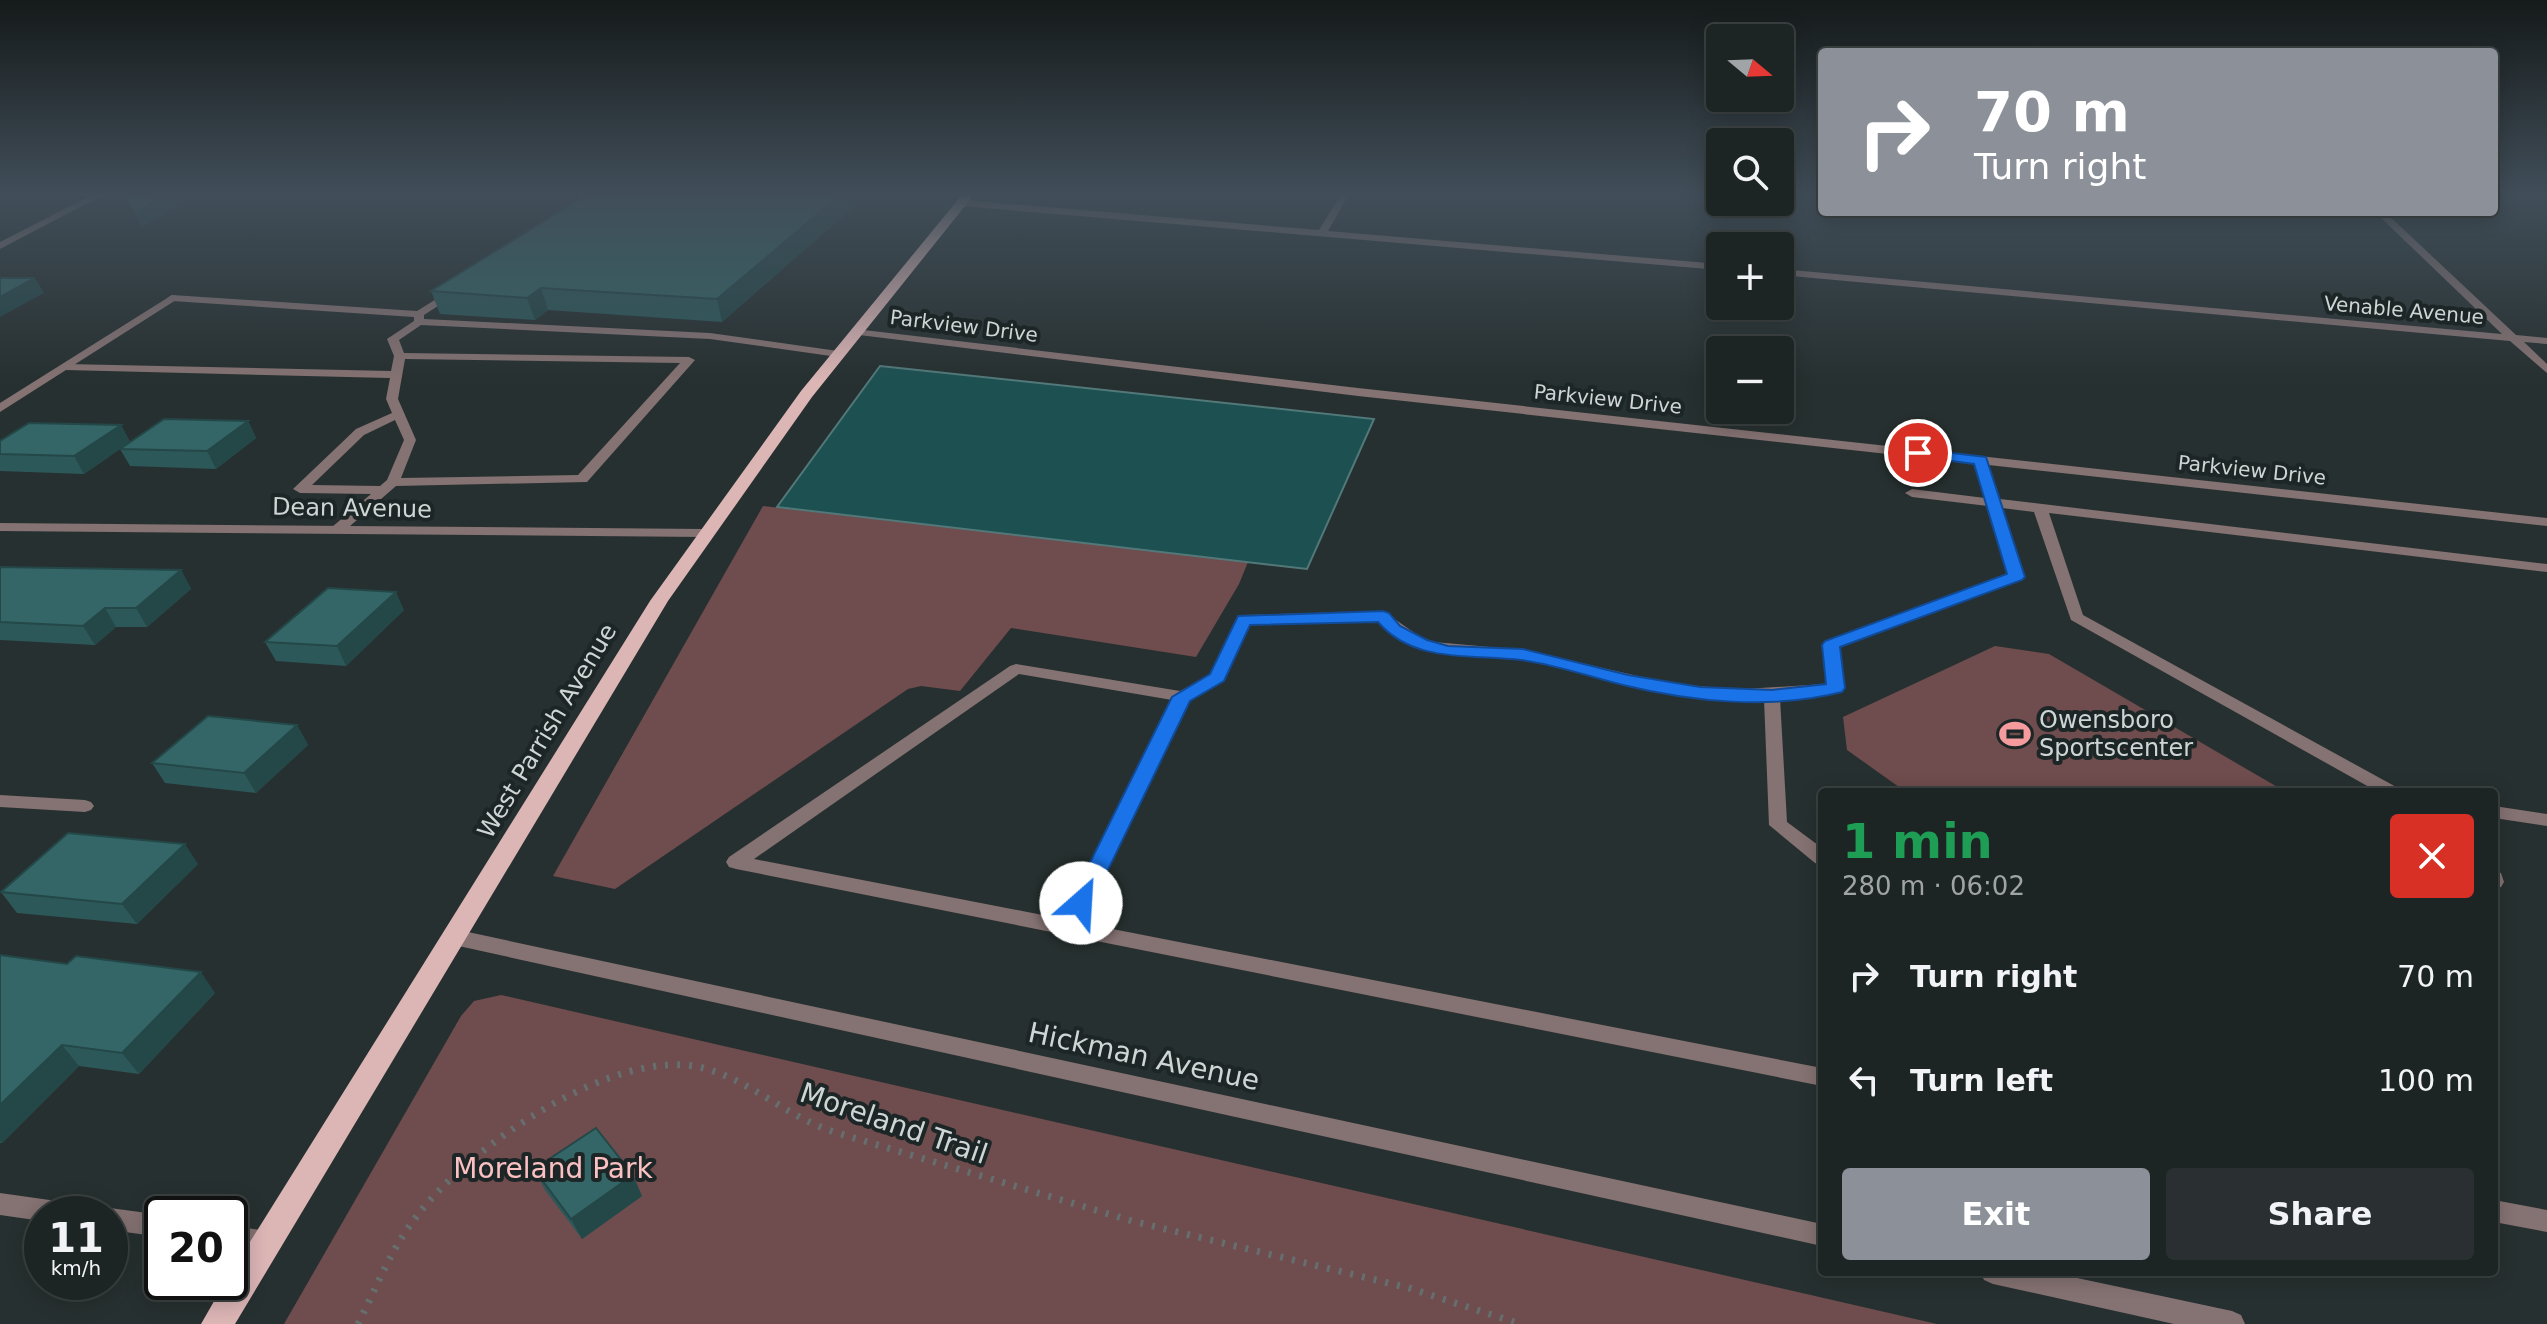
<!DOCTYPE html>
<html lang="en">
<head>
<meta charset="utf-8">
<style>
	:root { --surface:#1d2424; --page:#2a3031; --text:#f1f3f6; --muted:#a0a4a6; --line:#3b4141; --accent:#8c9099 }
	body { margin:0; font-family:"DejaVu Sans",sans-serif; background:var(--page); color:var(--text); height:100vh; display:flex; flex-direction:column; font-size:30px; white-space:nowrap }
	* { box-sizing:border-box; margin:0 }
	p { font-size:26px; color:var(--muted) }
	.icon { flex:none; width:44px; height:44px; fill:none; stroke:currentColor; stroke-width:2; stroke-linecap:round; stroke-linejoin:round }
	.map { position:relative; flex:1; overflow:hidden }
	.sheet { position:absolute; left:1818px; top:788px; width:680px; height:488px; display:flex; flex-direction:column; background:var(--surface); border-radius:8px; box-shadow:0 4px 20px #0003,0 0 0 2px var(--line) }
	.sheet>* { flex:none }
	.banner { position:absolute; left:1818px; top:48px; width:680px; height:168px; border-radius:8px; box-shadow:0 4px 20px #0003,0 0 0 2px var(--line); background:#8c9099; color:#fff; overflow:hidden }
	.needle { width:52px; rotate:109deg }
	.fabs { position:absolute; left:1706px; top:24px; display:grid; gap:16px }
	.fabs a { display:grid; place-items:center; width:88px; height:88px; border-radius:8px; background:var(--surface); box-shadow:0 4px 20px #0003,0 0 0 2px var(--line); font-size:40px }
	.speed { position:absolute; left:24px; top:1196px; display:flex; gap:16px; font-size:40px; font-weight:700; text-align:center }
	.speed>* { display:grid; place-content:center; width:104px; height:104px; border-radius:50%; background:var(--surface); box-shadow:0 4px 20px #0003,0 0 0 2px var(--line); line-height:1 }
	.speed small { font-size:20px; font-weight:400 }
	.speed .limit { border:4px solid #111; border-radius:12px; background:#fff; color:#111 }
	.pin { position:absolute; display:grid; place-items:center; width:68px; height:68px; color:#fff; margin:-34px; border:4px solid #fff; border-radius:50%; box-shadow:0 2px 8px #0007 }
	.me { position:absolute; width:88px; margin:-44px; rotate:26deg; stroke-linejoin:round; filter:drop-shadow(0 0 6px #0008) }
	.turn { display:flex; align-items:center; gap:28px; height:168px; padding:0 24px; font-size:36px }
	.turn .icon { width:104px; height:104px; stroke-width:2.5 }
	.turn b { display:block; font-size:56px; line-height:68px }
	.round { display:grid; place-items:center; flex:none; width:84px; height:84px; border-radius:8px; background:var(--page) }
	.headline { display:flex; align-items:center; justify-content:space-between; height:136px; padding:0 24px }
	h1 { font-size:48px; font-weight:700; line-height:60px; color:#1e9e55 }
	.primary-button { display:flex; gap:16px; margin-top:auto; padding:16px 24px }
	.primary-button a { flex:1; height:92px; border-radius:8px; background:var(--accent); color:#fff; font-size:32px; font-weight:700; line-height:92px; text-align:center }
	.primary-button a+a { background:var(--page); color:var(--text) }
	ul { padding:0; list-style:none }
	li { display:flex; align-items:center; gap:24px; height:104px; padding:0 24px }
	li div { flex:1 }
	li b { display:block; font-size:30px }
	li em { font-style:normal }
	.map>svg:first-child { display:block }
	.green { fill:#6f4c4d }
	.water { fill:#1d5051; stroke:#527879; stroke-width:2 }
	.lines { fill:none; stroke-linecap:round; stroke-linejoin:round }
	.path { stroke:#666e6e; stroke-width:7; stroke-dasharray:3 9; stroke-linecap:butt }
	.lane { fill:#857272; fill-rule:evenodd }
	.street { fill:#857272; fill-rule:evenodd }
	.primary { fill:#dcb5b5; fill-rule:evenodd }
	.wall { fill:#2d5859 }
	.shaded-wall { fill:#244748 }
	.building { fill:#346667; stroke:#244748; stroke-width:2 }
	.route { fill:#1a73e8; stroke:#114b97; stroke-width:2 }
	.labels { text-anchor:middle; stroke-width:8; stroke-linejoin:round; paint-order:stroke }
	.far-street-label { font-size:20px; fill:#cfd5d5; stroke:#1d2626 }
	.street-label { font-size:24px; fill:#cfd5d5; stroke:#1d2626 }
	.poi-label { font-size:24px; fill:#cfd5d5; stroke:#1d2626; text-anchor:start }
	.near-street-label { font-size:28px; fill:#cfd5d5; stroke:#1d2626 }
	.near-park-label { font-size:28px; fill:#fbc1c2; stroke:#1d2626 }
</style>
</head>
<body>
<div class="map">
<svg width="2547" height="1324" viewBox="0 0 2547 1324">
	<rect width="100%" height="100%" fill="#273030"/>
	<!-- green -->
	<g class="green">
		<path d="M763 506 1248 562 1239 584 1196 657 1011 628 960 691 921 686 908 689 615 889 553 876Z"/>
		<path d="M1995 646 2049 654 2286 792H1906L1847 750 1843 717Z"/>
		<path d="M501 995 1937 1324H284L461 1016 474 1001Z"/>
	</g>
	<!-- water -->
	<path class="water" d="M880 366 1374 419 1307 569 777 507Z"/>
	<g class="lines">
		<!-- path -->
		<path class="path" d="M358 1324C376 1288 391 1249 416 1217 467 1149 614 1045 703 1068 750 1080 787 1117 834 1132L1132 1221 1409 1288 1520 1324"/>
		<!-- lane -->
		<g class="lane">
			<path d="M454 288 458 289V293L424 315V319L710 333 838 351 844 354 838 357 710 339 421 325 399 340 404 353 689 357 695 360 587 482 396 486 342 533H332L330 530 332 527 371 494 300 493 293 489 356 429 392 413 386 399 390 378 66 370 60 367 66 364 391 371 394 356 387 339 414 321V317L172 301 167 298 172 295 417 311ZM405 359 680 363 578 475 401 478 416 440 398 399ZM395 420 404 440 387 480 380 486 312 485 364 435Z"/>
			<path d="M1981 456 1987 460 2000 499 2547 564V572L2049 513 2083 615 2398 788 2401 792H2378L2071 620 2034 512 2002 508 2023 577 2021 580 1839 647 1843 688 1841 692 1780 698 1787 822 1822 848V865L1815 863 1769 825 1764 699 1677 695 1524 660 1430 650 1408 643 1392 633 1379 621 1250 624 1224 681 1189 700 1082 923 1822 1068V1086L736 869 729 867 726 862 729 857 1010 666 1016 664 1180 691 1211 674 1236 620 1244 615 1383 611 1419 636 1434 642 1524 650 1677 685 1744 689 1826 684 1823 645 1825 642 2008 575 1988 506 1912 497 1905 493 1912 489 1985 498 1975 460ZM1019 674 1172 700 1063 919 754 859Z"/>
			<path d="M0 795 85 800 91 802 94 806 91 810 85 812 0 807Z"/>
			<path d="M2494 806 2547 814V826L2494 818Z"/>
			<path d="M2494 871 2501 873 2504 882 2501 887 2494 889Z"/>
			<path d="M0 1193 71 1203 80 1206 83 1214H42V1221L0 1215Z"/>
			<path d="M2494 1200 2547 1210V1232L2494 1222Z"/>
			<path d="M110 1208 162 1215V1237L110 1230V1214H100Z"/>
			<path d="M230 1225 277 1233 280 1241 277 1249 268 1253 230 1247Z"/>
		</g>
		<!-- street -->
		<g class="street">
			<path d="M90 196H101L0 249V242Z"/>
			<path d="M1340 196H1348L1328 231 1720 264V270L961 206 956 203 961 200 1319 230Z"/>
			<path d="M2375 212H2385L2516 335 2547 338V344L2524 342 2547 364V373L2510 341 1780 275V269L2502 334Z"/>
			<path d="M172 295 176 296V300L0 412V403Z"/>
			<path d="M855 329 1358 388 2547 518V526L1358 396 851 334V330Z"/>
			<path d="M0 523 703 529 710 533 703 537 0 531Z"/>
			<path d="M454 929 1822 1224V1246L454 945 447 942 444 937 447 932Z"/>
			<path d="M1980 1272H2049L2232 1311 2241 1315 2245 1324H2174L1993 1284 1984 1280Z"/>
		</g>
		<!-- primary -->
		<path class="primary" d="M961 196H973L812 397 668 601 235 1324H201L225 1282H230V1274L650 601 801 391Z"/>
	</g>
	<!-- wall -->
	<g class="wall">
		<path d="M585 196H866L722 322 548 310 535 320 440 314 431 291Z"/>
		<path d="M248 421 256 438 216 469 130 466 120 449 84 474 0 471V441L121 425 130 442Z"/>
		<path d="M0 567 181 570 191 589 147 627H116L95 645 0 640Z"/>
		<path d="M404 610 346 666 276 661 265 642Z"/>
		<path d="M297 725 308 745 256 793 165 783 152 763Z"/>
		<path d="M198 864 137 924 17 913 1 892Z"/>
		<path d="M0 955 215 993 139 1074 79 1066 2 1143H0Z"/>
		<path d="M534 1169 642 1196 582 1239 545 1190Z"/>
	</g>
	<!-- shaded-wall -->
	<g class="shaded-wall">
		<path d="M164 196H193L142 227 135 213Z"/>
		<path d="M839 196H866L722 322 717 299Z"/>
		<path d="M35 278 44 293 0 317V297Z"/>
		<path d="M541 288 548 310 535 320 527 298Z"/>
		<path d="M248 421 256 438 216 469 207 451Z"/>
		<path d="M121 425 130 442 84 474 74 456Z"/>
		<path d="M181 570 191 589 147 627 136 608Z"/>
		<path d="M396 592 404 610 346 666 337 646Z"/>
		<path d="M105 608 116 627 95 645 83 626Z"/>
		<path d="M297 725 308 745 256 793 244 773Z"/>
		<path d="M185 844 198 864 137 924 122 904Z"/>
		<path d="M201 972 215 993 139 1074 122 1053Z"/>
		<path d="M62 1045 79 1066 2 1143 0 1141V1105Z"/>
		<path d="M633 1175 642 1196 582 1239 571 1219Z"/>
	</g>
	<!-- building -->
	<g class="building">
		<path d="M126 196H164L135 213Z"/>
		<path d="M585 196H839L717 299 541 288 527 298 431 291Z"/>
		<path d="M0 278H35L0 297Z"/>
		<path d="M164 419 248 421 207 451 120 449Z"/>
		<path d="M29 423 121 425 74 456 0 454V441Z"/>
		<path d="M0 567 181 570 136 608H105L83 626 0 622Z"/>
		<path d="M328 588 396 592 337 646 265 642Z"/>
		<path d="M208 716 297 725 244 773 152 763Z"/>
		<path d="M68 833 185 844 122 904 1 892Z"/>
		<path d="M0 955 67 964 76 956 201 972 122 1053 62 1045 0 1105Z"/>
		<path d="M596 1128 633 1175 571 1219 534 1169Z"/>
	</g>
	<!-- sky -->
	<linearGradient id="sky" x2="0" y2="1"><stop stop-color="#151a1a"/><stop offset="0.51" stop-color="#414e59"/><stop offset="1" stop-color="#414e59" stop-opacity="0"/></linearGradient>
	<rect width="2547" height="381" fill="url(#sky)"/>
	<!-- route -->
	<path class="route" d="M1918 449 1986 457 2025 577 2022 580 1840 647 1845 688 1842 692C1772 710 1692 702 1623 685 1590 677 1555 664 1521 660 1472 654 1414 664 1378 622L1250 625 1224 681 1190 701 1089 909 1081 911 1074 909 1070 903 1172 697 1210 674 1238 616 1383 611 1389 613 1400 626 1427 640 1448 646 1523 649 1628 675 1700 687 1772 690 1826 684 1822 645 1825 641 2007 574 1974 464 1913 456V450Z"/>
	<!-- icons -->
	<defs>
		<symbol id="stadium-bare" viewBox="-9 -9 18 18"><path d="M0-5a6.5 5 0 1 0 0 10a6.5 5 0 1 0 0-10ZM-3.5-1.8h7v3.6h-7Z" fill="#f59b9e" stroke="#1d2626" stroke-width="2.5" paint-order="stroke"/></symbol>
	</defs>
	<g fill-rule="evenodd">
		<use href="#stadium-bare" x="1993" y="712" width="44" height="44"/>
	</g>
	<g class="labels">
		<!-- far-street labels -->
		<g class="far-street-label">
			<text transform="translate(2404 310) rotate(5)" y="7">Venable Avenue</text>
			<text transform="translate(964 326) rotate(7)" y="7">Parkview Drive</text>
			<text transform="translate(1608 399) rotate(6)" y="7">Parkview Drive</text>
			<text transform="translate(2252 470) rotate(6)" y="7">Parkview Drive</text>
		</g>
		<!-- street labels -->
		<g class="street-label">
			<text transform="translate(352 508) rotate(1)" y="8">Dean Avenue</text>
			<text transform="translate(547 731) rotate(-59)" y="8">West Parrish Avenue</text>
		</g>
		<!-- poi labels -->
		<g class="poi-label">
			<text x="2039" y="728">Owensboro<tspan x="2039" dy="28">Sportscenter</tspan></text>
		</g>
		<!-- near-street labels -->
		<g class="near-street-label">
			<text transform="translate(1144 1056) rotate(12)" y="10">Hickman Avenue</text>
			<text transform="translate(894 1123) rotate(19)" y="10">Moreland Trail</text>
		</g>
		<!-- near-park labels -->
		<g class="near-park-label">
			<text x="553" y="1178">Moreland Park</text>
		</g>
	</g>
</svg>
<div class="fabs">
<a><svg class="needle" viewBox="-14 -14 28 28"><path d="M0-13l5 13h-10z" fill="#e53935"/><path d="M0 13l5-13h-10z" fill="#a0a4a6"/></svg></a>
<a><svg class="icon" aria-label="search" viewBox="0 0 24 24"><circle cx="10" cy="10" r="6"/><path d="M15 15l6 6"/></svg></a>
<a>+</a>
<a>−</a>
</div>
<div class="speed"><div>11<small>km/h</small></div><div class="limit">20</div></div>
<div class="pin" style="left:1918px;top:453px;background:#d93025"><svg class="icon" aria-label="arrive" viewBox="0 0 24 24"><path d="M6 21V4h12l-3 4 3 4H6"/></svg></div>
<svg class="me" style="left:1081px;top:903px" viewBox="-20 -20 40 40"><circle r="19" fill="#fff"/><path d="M0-13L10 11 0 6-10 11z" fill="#1a73e8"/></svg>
<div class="banner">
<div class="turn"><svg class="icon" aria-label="right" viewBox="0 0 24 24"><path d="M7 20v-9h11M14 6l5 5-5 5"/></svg><div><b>70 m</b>Turn right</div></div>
</div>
<section class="sheet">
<div class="headline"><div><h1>1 min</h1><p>280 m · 06:02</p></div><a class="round" style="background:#d93025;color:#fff"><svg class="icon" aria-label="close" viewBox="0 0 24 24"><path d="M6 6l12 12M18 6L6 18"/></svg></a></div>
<ul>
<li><svg class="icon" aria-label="right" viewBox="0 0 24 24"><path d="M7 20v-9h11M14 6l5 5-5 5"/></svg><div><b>Turn right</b></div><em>70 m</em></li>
<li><svg class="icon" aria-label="left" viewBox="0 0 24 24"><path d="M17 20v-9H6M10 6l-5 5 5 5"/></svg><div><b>Turn left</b></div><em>100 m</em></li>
</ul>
<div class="primary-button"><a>Exit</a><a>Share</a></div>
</section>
</div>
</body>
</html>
